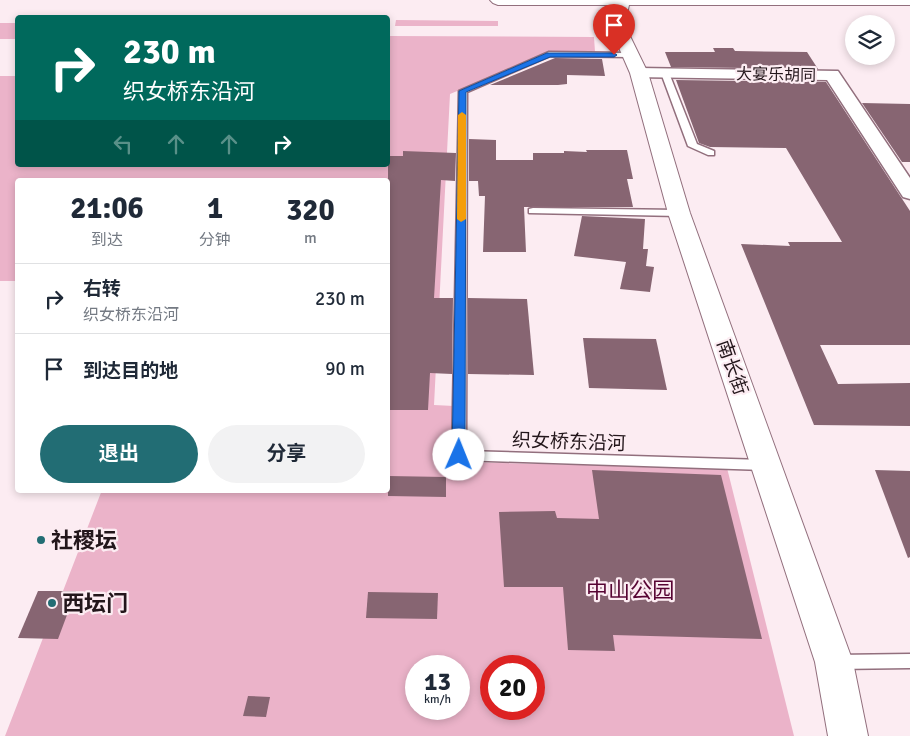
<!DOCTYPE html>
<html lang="zh">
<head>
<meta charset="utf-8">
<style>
	:root { --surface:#fff; --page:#f2f2f3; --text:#1f2937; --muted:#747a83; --line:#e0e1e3; --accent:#226d74 }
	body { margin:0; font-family:Signika,"Noto Sans SC",sans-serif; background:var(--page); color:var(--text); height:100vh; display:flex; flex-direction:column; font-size:19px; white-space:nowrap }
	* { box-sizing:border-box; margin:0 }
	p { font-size:16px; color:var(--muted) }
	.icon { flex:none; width:28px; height:28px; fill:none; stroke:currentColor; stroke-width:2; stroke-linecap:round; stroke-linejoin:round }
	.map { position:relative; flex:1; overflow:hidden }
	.details { position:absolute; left:15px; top:178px; width:375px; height:315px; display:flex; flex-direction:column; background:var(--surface); border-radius:5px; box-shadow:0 2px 8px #0003 }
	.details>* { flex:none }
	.hud { position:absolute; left:15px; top:15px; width:375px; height:152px; border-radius:5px; box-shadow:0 2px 8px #0003; background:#00695c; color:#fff; overflow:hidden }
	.controls { position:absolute; left:845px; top:15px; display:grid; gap:10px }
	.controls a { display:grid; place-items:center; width:50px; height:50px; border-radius:50%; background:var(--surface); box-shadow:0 2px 8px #0003; font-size:25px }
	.speed { position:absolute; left:405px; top:655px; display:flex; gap:10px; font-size:25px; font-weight:700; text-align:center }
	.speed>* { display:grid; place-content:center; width:65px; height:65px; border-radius:50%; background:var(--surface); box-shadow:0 2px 8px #0003; line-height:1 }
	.speed small { font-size:12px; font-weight:400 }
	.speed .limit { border:8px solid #d22; background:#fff; color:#111 }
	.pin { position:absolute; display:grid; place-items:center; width:42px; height:42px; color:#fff; margin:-51px -21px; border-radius:50% 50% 50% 0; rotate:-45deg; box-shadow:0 0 5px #0007 }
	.pin .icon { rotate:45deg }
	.me { position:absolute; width:55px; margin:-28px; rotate:1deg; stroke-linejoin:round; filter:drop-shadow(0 0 4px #0008) }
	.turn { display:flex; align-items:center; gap:18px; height:105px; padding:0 25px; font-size:22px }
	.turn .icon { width:65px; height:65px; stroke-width:2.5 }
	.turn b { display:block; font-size:35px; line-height:42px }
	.lanes { display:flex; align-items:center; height:48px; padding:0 25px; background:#0003; justify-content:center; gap:25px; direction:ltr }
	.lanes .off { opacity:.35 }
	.eta { display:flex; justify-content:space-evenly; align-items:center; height:85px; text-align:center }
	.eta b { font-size:30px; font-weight:700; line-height:35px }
	.primary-button { display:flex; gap:10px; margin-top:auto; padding:10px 25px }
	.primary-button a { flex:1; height:58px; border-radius:30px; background:var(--accent); color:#fff; font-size:20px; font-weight:700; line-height:58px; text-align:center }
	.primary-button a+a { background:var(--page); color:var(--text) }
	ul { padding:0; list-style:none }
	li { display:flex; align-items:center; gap:15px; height:70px; padding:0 25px; border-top:1px solid var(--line) }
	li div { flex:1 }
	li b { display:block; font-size:19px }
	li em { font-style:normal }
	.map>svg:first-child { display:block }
	.green { fill:#ebb3c9; fill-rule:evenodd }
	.building { fill:#876572 }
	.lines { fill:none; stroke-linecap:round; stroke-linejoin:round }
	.service-casing { stroke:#926f7d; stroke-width:3 }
	.minor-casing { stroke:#926f7d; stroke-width:3 }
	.tertiary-casing { stroke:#926f7d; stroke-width:2 }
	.trunk-casing { stroke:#926f7d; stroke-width:2 }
	.service { fill:#fff; fill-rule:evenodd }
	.minor { fill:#fff; fill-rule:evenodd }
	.tertiary { fill:#fff; fill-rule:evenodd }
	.trunk { fill:#fff; fill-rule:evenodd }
	.route { fill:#1a73e8; stroke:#114b97 }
	.slow { fill:#f59e0b }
	.poi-dot { fill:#226d74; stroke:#fcecf2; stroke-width:2 }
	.labels { text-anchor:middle; stroke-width:4.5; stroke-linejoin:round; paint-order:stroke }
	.far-street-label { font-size:16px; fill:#23161b; stroke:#fcecf2 }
	.street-label { font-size:19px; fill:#23161b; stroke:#fcecf2 }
	.near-poi-label { font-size:22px; font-weight:bold; fill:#23161b; stroke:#fcecf2; text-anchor:start }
	.near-park-label { font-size:22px; fill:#570433; stroke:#fcecf2 }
</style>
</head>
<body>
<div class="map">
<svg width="910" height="736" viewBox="0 0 910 736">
	<rect width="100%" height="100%" fill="#fcecf2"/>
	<!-- green -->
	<g class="green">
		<path d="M396 20 498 21V26H395Z"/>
		<rect x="0" y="23" width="17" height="16"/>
		<path d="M388 36 594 37 595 52H551L450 94 434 405 454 406V462L727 468 794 736H5L43 638 75 591H63L102 490H388V180H18L17 281H0V76H17L18 165H388ZM416 666H459V709H416ZM491 666H534V709H491Z"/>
	</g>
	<!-- building -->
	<g class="building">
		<path d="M713 48H733L735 51 807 52 818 69 671 67 665 52H715Z"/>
		<path d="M555 58 602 59 605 76 567 75V84L558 85H490Z"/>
		<path d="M676 80 826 82 910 211V345H820L838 384 910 383V426L814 425 741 244 790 246 788 242H842L786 148 710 147 699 143Z"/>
		<path d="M862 103 910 104V162H902Z"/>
		<path d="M469 139 496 140V160H533V153H564V151L587 152 586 150H627L633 179H627L633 207H524L526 252H483L485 196H479L478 181H469Z"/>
		<path d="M403 151 456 153 455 181 441 180 434 298H453L452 374 430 373 428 410H388V156H403Z"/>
		<path d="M582 216 645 219 643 249H648L646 266 654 267 650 292 620 289 626 262 574 256Z"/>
		<path d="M468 298 527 299 534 375 468 374Z"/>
		<path d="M583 338 656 339 667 390 589 388Z"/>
		<path d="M592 470 721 475 762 639 613 635 615 651 568 650 563 587H504L499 512 555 511 557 518 599 519Z"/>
		<path d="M875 470 910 471V557L908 558Z"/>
		<path d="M388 476 446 477V497L388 496Z"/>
		<path d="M38 591H76L58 639 18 638Z"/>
		<path d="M368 592 438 593 437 619 366 618Z"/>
		<path d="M248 696 270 697 266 717 243 716Z"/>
	</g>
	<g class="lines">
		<defs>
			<g id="service">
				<path d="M549 52 630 53 634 55 630 57 550 56 467 92 466 451 767 460 772 462 774 465 772 468 767 470 459 460 454 458 452 455 459 91Z"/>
				<path d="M662 71 669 73 697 144 714 151V155H708L688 146 661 73Z"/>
				<path d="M533 208 679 210 684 213 679 216 529 213V209Z"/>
				<path d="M910 654V668L836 669 830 667 828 662 830 657 836 655Z"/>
			</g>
			<path id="minor" d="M639 68 838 71 910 178V199L903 197 827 80 633 77 631 73 633 69Z"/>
			<path id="tertiary" d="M614 0H630L626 19 629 34 648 73 690 213 853 662 868 736H828L815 662 668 213 630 73 613 34 610 19Z"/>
			<path id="trunk" d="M490 0H910V5H498L493 3Z"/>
		</defs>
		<!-- service casing -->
		<use href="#service" class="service-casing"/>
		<!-- minor casing -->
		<use href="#minor" class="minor-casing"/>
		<!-- tertiary casing -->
		<use href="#tertiary" class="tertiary-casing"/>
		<!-- trunk casing -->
		<use href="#trunk" class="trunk-casing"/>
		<!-- service -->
		<use href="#service" class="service"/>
		<!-- minor -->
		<use href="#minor" class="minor"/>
		<!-- tertiary -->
		<use href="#tertiary" class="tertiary"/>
		<!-- trunk -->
		<use href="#trunk" class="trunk"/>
	</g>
	<!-- route -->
	<path class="route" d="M547 53H614L617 55 614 57H550L466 92 465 455 459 460 452 455 459 91Z"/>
	<!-- slow -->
	<path class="slow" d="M462 112 466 115V219L461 222 457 219 458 115Z"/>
	<!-- markers -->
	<g class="poi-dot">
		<circle cx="41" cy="540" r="5"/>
		<circle cx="52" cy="603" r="5"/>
	</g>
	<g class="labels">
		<!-- far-street labels -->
		<g class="far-street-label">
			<text transform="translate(776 74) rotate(1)" y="6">大宴乐胡同</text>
		</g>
		<!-- street labels -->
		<g class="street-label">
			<text transform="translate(733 367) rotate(71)" y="7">南长街</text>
			<text transform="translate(569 441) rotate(2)" y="7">织女桥东沿河</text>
		</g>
		<!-- near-poi labels -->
		<g class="near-poi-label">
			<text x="51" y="548">社稷坛</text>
			<text x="62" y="611">西坛门</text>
		</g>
		<!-- near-park labels -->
		<g class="near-park-label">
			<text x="630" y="598">中山公园</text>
		</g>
	</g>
</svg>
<div class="controls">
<a><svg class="icon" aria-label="layers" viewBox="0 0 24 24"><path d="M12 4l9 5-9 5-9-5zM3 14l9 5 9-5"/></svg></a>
</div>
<div class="speed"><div>13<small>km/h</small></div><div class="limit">20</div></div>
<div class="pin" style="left:614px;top:55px;background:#d93025"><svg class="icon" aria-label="arrive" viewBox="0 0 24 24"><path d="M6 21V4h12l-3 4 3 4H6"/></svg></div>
<svg class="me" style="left:459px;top:455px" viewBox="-20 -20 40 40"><circle r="19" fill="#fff"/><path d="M0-13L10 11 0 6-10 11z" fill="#1a73e8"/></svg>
<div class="hud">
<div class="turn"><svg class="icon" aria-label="right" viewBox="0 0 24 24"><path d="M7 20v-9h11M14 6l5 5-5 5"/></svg><div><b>230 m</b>织女桥东沿河</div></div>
<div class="lanes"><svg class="icon off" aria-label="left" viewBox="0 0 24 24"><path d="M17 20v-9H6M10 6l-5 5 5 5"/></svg><svg class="icon off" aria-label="ahead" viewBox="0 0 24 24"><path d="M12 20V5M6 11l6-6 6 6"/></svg><svg class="icon off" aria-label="ahead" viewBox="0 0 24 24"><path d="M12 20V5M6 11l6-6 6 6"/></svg><svg class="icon" aria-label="right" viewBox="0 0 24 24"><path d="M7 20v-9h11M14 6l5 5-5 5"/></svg></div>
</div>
<section class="details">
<div class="eta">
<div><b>21:06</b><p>到达</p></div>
<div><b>1</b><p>分钟</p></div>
<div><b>320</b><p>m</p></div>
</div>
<ul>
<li><svg class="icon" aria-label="right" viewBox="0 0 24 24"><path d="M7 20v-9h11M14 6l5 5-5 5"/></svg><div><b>右转</b><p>织女桥东沿河</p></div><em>230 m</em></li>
<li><svg class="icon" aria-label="arrive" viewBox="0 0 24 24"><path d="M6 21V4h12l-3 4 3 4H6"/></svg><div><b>到达目的地</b></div><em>90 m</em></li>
</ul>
<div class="primary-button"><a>退出</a><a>分享</a></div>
</section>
</div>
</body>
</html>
